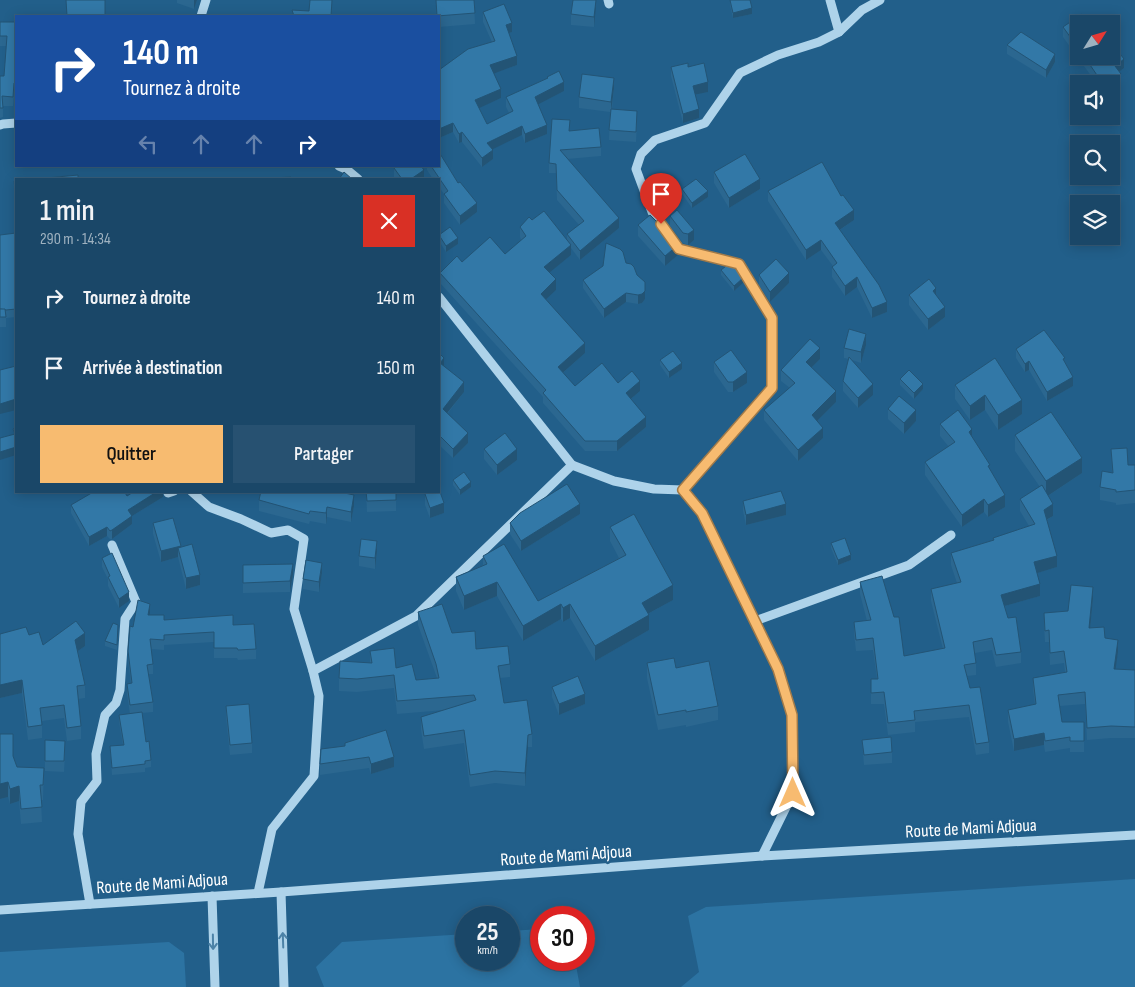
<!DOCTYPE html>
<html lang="fr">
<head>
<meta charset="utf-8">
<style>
	:root { --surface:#1a4768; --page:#275171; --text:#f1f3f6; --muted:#9fb2c0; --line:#385f7c; --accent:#f7bb70 }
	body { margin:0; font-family:"Sofia Sans Condensed",sans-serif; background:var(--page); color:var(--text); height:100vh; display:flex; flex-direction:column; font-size:19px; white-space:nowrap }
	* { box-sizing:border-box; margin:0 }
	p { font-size:16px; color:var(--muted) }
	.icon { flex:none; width:28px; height:28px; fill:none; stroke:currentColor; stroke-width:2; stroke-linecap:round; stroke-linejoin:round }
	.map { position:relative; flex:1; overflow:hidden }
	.sheet { position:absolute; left:15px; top:178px; width:425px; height:315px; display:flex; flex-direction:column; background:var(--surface); border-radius:0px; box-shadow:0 2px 12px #0003,0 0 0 1px var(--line) }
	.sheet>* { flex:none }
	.guide { position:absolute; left:15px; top:15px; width:425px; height:152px; border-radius:0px; box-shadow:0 2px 12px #0003,0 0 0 1px var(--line); background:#1a4fa0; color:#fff; overflow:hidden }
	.needle { width:32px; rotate:53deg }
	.controls { position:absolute; left:1070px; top:15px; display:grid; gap:10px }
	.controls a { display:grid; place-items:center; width:50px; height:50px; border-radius:0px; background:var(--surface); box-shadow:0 2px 12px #0003,0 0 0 1px var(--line); font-size:25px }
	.speed { position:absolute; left:455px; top:906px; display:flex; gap:10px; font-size:25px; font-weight:700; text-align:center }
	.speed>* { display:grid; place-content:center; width:65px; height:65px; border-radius:50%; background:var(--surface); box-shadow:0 2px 12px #0003,0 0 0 1px var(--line); line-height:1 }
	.speed small { font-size:12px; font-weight:400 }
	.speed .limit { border:8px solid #d22; background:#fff; color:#111 }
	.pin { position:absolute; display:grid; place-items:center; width:42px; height:42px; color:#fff; margin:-51px -21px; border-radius:50% 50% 50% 0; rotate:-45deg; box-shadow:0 0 5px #0007 }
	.pin .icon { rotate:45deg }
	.me { position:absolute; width:55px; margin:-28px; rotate:0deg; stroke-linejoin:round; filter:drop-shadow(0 0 4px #0008) }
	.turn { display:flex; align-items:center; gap:18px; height:105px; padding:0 25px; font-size:22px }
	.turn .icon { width:65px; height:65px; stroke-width:2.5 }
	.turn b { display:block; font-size:35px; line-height:42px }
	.lanes { display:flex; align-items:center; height:48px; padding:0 25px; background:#0003; justify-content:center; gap:25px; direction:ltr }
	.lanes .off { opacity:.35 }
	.round { display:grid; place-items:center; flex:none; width:52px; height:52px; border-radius:0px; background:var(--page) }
	.head { display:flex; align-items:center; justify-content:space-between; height:85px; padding:0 25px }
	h1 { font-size:30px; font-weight:600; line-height:38px }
	.primary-button { display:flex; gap:10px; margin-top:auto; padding:10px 25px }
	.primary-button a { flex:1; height:58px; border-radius:0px; background:var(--accent); color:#111; font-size:20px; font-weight:600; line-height:58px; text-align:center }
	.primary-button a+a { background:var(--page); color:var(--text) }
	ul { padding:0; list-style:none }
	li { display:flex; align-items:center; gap:15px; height:70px; padding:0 25px }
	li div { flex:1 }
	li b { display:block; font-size:19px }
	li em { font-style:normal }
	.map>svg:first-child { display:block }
	.green { fill:#2c73a2 }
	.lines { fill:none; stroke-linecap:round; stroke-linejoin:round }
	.minor { stroke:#aed3ea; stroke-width:9 }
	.wall { fill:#2b6790 }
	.shaded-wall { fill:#235475 }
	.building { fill:#3278a7; stroke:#235475 }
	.oneway { stroke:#4c82a7 }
	.route-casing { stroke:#a17a49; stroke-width:12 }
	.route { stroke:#f7bb70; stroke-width:9 }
	.labels { text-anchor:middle; stroke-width:5; stroke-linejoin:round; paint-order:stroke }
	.street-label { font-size:18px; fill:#fff; stroke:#225f8a }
</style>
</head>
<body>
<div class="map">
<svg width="1135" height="987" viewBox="0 0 1135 987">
	<rect width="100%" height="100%" fill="#225f8a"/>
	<!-- green -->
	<g class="green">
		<path d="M1135 879V987H681L699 972 688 916 706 907Z"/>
		<path d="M541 929V960H575L580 987H324L316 967 342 942 466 934V960H509V931Z"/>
		<path d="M169 942 184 953 186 987H0V952Z"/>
	</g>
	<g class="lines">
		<!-- minor -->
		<g class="minor">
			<path d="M608 0 609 4"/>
			<path d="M830 0 839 32"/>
			<path d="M201 16 206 0"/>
			<path d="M0 125 3 124 16 123"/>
			<path d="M339 166 346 169 358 179"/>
			<path d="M439 297 572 465 614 481 654 489 683 490 702 513 778 669 792 715 793 793 762 856"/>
			<path d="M683 490 772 388V318L739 264 679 249 652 212 636 169 641 154 655 140 705 123 740 73 778 55 819 42 839 32 862 10 880 0"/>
			<path d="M191 491 209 507 241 519 271 533 288 530 304 539 294 609 313 671 319 696 314 776 272 829 258 893"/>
			<path d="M168 493 174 491"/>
			<path d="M755 621 909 565 951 535"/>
			<path d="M313 671 416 616 572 465"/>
			<path d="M281 892 284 987"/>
			<path d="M212 896 215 987"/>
			<path d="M90 904 78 834 81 802 97 781 96 754 105 715 116 703 120 690 125 619 136 602 112 545"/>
			<path d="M0 910 281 892 762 856 1135 835"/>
		</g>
	</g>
	<!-- wall -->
	<g class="wall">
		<path d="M177 0H197L194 9 177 3Z"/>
		<path d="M436 0H474L475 24 439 27V16H437Z"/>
		<path d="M596 0 594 27 571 25V14Z"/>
		<path d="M730 0 752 14 733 18 730 5Z"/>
		<path d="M483 12 512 32 509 33 517 65 494 73 501 98 478 108 487 124 509 113 506 107V97L547 78V77L564 91 538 104 547 134 525 143 522 135 492 149 493 159 482 167 462 142 459 143 453 132 439 138 492 42 483 22Z"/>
		<path d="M0 22H16V92H14L13 106H3V117L0 118V76H4L6 46H0Z"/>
		<path d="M1079 24V56H1111L1124 68 1119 72 1121 84 1111 89V84H1097L1063 37V27Z"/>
		<path d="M1007 45 1055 62 1046 78 1007 54Z"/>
		<path d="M671 67H688L708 92 695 94 699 118 683 123 671 76Z"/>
		<path d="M614 88 612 109 637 121 636 142 609 140 610 112 579 108V97Z"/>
		<path d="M570 131 601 147V156L567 159 619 228 580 260 571 248V255L549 272 556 290 546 299 585 353 563 373 575 386 618 383 640 391 631 399 646 427 617 451H585L543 403V397L440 283V273L462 262 505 254 521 240 520 237V227L532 220 567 241V234L579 225 557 200 556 173H549V163Z"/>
		<path d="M427 166H439L458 183 477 212 460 225 444 203V194L439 187V179H433L427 170Z"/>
		<path d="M394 168 424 179H394Z"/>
		<path d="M714 172 760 189 729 208 714 183Z"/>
		<path d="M14 181H16V212L14 195Z"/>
		<path d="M682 189 708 197 692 208 682 194Z"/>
		<path d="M768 191 854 220 840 230 887 312 872 318 857 287 845 296 832 277V267L833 266 821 250 806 260 768 201Z"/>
		<path d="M670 216 694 240 688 245 683 243 670 226Z"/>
		<path d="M638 225 678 255 665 266 638 236Z"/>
		<path d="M16 233V317L6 318V327H0V235Z"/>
		<path d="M439 235 458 244 446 252 439 241Z"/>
		<path d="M626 263 645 299 642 303 638 304 626 302 604 318 583 288V280Z"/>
		<path d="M721 270 743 283 734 291 721 275Z"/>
		<path d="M759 275 789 283 770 302 759 285Z"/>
		<path d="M909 295 936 296 945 317 928 330 909 305Z"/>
		<path d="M866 345 861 363 852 360 873 395 858 408 843 391V381L849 359 844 358V348Z"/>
		<path d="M1016 349 1065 362 1073 386 1047 401 1029 370 1025 372 1016 358Z"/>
		<path d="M439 353 444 366 464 392 448 413 468 443 453 458 439 445Z"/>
		<path d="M995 358 1022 414 998 430 985 410 970 420 955 399V385Z"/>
		<path d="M820 359 812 367 836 402 817 421 823 438 798 461 764 420V410L790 388 781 381V370Z"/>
		<path d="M660 360 682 369 669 378 660 365Z"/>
		<path d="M714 362 747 383 733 392H728L714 372Z"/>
		<path d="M900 379 923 389 914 399 900 385Z"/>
		<path d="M888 409 916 421 904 434 888 419Z"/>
		<path d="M940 424 972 438 990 470 1005 507 988 517 984 512 962 527 925 475V462L949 447 940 436Z"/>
		<path d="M1015 435 1082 473 1048 496 1053 516 1047 520 1057 567 1037 573 1040 596 1005 606 1008 618 1021 652V663L996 667 992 650 975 653 976 663V675L967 676 970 688 989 742V753L976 755 969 717 915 722V732L888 735 884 704H871V679H877L873 650 856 651 854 634V622L867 621 860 594V582L904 656 943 649 931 601V589L957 583 951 565V553L993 540V538L1029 526 1020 511V499L1040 487 1015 451Z"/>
		<path d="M484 449 517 460 497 475 484 459Z"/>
		<path d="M1111 449 1128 465H1135V503L1116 505V503L1100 500V487L1112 473Z"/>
		<path d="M453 480 471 487 460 495 453 485Z"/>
		<path d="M163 491V497L132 516V524L112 539H110L107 536 89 546 71 513V505Z"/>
		<path d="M366 491H396V511L367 512Z"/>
		<path d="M425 494 444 513 430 518 425 505Z"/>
		<path d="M259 500 354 506 351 522 327 517 326 524 310 521 309 524 259 511Z"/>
		<path d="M743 501 786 515 746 525 743 511Z"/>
		<path d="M580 514 521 551 510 534V523Z"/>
		<path d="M153 523 181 547 200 585 186 589 178 557 161 562 153 534Z"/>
		<path d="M610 527 673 600 648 614 649 630 595 661 570 618 563 622 561 619 523 641 497 596 464 610 456 591V577L483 565V556L538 601 619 558 610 541Z"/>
		<path d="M831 543 851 560 838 565 831 548Z"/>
		<path d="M377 551 375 569 359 566V556Z"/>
		<path d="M102 558 129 601 119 608 108 586V579L102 567Z"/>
		<path d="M243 565 293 574 290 592 243 593Z"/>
		<path d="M322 573 319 592 303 589V579Z"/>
		<path d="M1093 598 1090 628 1105 638 1118 652 1115 669 1135 670V738H1111L1087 740 1085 704 1060 706 1062 722H1084V752H1070V748L1045 752 1044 745 1014 751 1008 722V710L1035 705 1033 689V678L1065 672 1064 663 1050 665 1049 642H1045L1044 625V613L1068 611Z"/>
		<path d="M418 612 476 649 510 664V677L500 678 504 703 532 734V747H528L525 786 495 783 470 787 464 743 424 749 421 730V717L445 710 397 714 394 688 357 692 339 691V678L370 663V651L416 680 437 678 418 625Z"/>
		<path d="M150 613V615L164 620 233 625 256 649V659L238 660 237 658H214V642L164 645V650L151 649 153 664V674H149L153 702V712L142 713 146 742 151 760V767L145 768V772L112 775 110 746 123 745 119 722V715L130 714 127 694V684H131L128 660V651Z"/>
		<path d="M118 625 117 650 105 646V641Z"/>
		<path d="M0 634 29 635 43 645 85 646 78 651 85 685V698L78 699 81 726V739L67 741 64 718 42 721V738L28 740 22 693 0 698Z"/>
		<path d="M647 663 676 668 718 706V720L686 727V725L658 730 647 678Z"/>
		<path d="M552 687 585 704 559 715 552 697Z"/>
		<path d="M226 706 252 743V753L230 755 226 717Z"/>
		<path d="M0 734 13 756 17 767 44 768 43 800H41L42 822 21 824 19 801 10 804 8 797 0 799Z"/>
		<path d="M45 740 65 752 64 772 45 771Z"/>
		<path d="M862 740 892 752V763L864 765Z"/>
		<path d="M345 746 394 767 371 774 369 768 320 775V764Z"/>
	</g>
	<!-- shaded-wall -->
	<g class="shaded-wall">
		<path d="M194 0H197L194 9Z"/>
		<path d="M596 0V6L594 27V17Z"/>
		<path d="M752 8V14L733 18V13Z"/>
		<path d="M512 23V32L506 34V25Z"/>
		<path d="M1055 54V62L1046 78V70Z"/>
		<path d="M517 56V65L490 75V65Z"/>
		<path d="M1124 59V68L1115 75V66Z"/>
		<path d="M1121 74V84L1111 89V84H1104Z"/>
		<path d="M614 78V88L611 112V102Z"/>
		<path d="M564 82V91L535 106V97Z"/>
		<path d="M708 82V92L693 95V86Z"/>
		<path d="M501 89V98L475 110V100Z"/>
		<path d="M699 109V118L683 123V114Z"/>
		<path d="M453 123V132L439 138V129Z"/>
		<path d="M547 125V134L525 143V134Z"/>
		<path d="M522 126V135L487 152V143Z"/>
		<path d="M462 132V142L459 143V134Z"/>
		<path d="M493 150V159L482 167V158Z"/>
		<path d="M424 170V179H411Z"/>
		<path d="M760 179V189L729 208V198Z"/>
		<path d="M708 191V197L692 208V203Z"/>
		<path d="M477 203V212L460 225V216Z"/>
		<path d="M854 210V220L835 233V223Z"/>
		<path d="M619 218V228L580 260V251Z"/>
		<path d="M694 230V240L688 245V234Z"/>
		<path d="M458 238V244L446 252V246Z"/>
		<path d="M821 240V250L806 260V250Z"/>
		<path d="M571 245V255L544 277V267Z"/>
		<path d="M678 245V255L665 266V256Z"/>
		<path d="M789 273V283L770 302V292Z"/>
		<path d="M857 277V287L845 296V286Z"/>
		<path d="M743 278V283L734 291V286Z"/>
		<path d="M556 279V290L541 304V294Z"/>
		<path d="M936 288V299L933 291Z"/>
		<path d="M645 291V299L642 303 638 304V295Z"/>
		<path d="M626 293V302L604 318V309Z"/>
		<path d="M887 302V312L872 318V308Z"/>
		<path d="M945 307V317L928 330V319Z"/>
		<path d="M866 334V345L861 363V352Z"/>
		<path d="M585 343V353L558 377V367Z"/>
		<path d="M820 348V359L806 373V362Z"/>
		<path d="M444 358V368L440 363Z"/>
		<path d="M1029 361V370L1025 372V364Z"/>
		<path d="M682 363V369L669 378V372Z"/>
		<path d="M747 372V383L733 392V382Z"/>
		<path d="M1073 377V386L1047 401V392Z"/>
		<path d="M640 381V391L626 403V393Z"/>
		<path d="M464 382V392L443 418V409Z"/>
		<path d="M873 384V395L858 408V398Z"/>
		<path d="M923 384V389L914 399V393Z"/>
		<path d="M836 391V402L812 426V415Z"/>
		<path d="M985 395V410L970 420V406Z"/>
		<path d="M16 399V410L0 414V404Z"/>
		<path d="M1022 400V414L998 430V415Z"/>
		<path d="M916 410V421L904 434V423Z"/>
		<path d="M646 417V427L617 451V441Z"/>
		<path d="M823 428V438L798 461V450Z"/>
		<path d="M972 429V441L969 432Z"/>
		<path d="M468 433V443L453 458V449Z"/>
		<path d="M16 447V455L0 460V452Z"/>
		<path d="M517 449V460L497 475V465Z"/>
		<path d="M1082 458V473L1046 497V481Z"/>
		<path d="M471 482V487L460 495V490Z"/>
		<path d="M158 491H163V497L132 516V524L112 539V530L128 510Z"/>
		<path d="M354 495V506L351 522V512Z"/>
		<path d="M1005 495V507L988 517V505Z"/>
		<path d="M984 499V512L962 527V515Z"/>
		<path d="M444 503V513L430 518V508Z"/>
		<path d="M580 504V514L521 551V541Z"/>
		<path d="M786 504V515L746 525V515Z"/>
		<path d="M1053 504V516L1044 521V510Z"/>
		<path d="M327 507V517L326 524V513Z"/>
		<path d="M107 527V536L89 546V537Z"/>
		<path d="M377 541V551L375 569V558Z"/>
		<path d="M181 546V556L178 548V557L161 562V551Z"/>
		<path d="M851 555V560L838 565V560Z"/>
		<path d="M1057 556V567L1034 574V562Z"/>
		<path d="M322 563V573L319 592V582Z"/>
		<path d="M293 564V574L290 592V581Z"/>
		<path d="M200 575V585L186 589V578Z"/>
		<path d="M497 582V596L464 610V596Z"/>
		<path d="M1040 584V596L1001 607V595Z"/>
		<path d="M673 585V600L642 617V603Z"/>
		<path d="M1093 587V598L1089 639V628Z"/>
		<path d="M129 592V601L119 608V599Z"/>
		<path d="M150 604V613L148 625V615Z"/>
		<path d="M561 604V619L523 641V626Z"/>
		<path d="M570 604V618L563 622V608Z"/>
		<path d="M649 615V630L595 661V646Z"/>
		<path d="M85 633V646L75 653V640Z"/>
		<path d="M1118 640V652L1114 680V669Z"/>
		<path d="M22 680V693L0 698V685Z"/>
		<path d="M585 694V704L559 715V704Z"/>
		<path d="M1044 733V745L1014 751V739Z"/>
		<path d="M528 735V747L525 786V773Z"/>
		<path d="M394 757V767L371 774V764Z"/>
		<path d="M8 782V797L0 799V784Z"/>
		<path d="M19 786V801L10 804V789Z"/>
	</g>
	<!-- building -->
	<g class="building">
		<path d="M66 0H105V16H67Z"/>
		<path d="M310 0H332L331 16H294L292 10 309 11Z"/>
		<path d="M436 0H474L475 13 437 16Z"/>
		<path d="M573 0H596L594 17 571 14Z"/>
		<path d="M730 0H750L752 8 733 13Z"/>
		<path d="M504 4 512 23 506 25 517 56 490 65 501 89 475 100 487 124 513 111 506 97 548 78 547 77 559 71 564 82 535 97 547 125 525 134 522 126 487 143 493 150 482 158 462 132 459 134 453 123 439 129V70L468 49 495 41 483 12Z"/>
		<path d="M1082 14 1089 24H1079V49L1063 27Z"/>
		<path d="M0 22H16V83H14L13 97 2 96 3 108H0V76H4L7 36H0Z"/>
		<path d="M1021 32 1055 54 1046 70 1007 45Z"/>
		<path d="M1111 42 1124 59 1115 66 1121 74 1103 84 1084 56H1111Z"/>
		<path d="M688 63V67L704 63 708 82 693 86 699 109 683 114 671 67Z"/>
		<path d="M582 74 614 78 611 102 579 97Z"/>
		<path d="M611 109 637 111 636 132 609 130Z"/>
		<path d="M552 119 570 120 569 131 599 128 601 147 560 150 619 218 580 251 567 234 584 221 557 190 556 164 549 163Z"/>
		<path d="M439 152 458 183 460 182 477 203 460 216 444 194 448 191 431 166H439Z"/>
		<path d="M745 154 760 179 729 198 714 172Z"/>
		<path d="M822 162 841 196 843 195 854 210 835 223 879 285 887 302 872 308 857 277 845 286 832 267 837 263 821 240 806 250 768 191Z"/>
		<path d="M397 166H421L424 170 411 179H402L394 168Z"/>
		<path d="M344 172 352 179H339Z"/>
		<path d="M78 175V179H36Z"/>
		<path d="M291 177V179H273V178Z"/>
		<path d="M696 179 708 191 692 203 682 189Z"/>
		<path d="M14 181H16V198Z"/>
		<path d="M677 210 694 230 688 234 683 233 670 216Z"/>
		<path d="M544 211 571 245 544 267 556 279 541 294 585 343 558 367 575 386 602 363 618 383 632 371 640 381 626 393 646 417 617 441H585L543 393 546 390 440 273 457 256 462 262 490 237 505 254 526 236 520 227 529 217 532 220Z"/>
		<path d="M650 215 659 224H660L678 245 665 256 638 225Z"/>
		<path d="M450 227 458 238 446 246 439 235Z"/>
		<path d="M16 233V309L6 310 0 309V235Z"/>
		<path d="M606 243 620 249 623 252 626 263 631 264 634 267 637 275 645 282V291L642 294 638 295 626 293 604 309 583 280 603 266Z"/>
		<path d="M776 259 789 273 770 292 759 275Z"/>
		<path d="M730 263 734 264 743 278 734 286 721 270Z"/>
		<path d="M929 279 936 288 933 291 945 307 928 319 909 295Z"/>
		<path d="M0 309H5L6 317H0Z"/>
		<path d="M849 329 866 334 861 352 844 348Z"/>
		<path d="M1044 330 1065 358 1063 359 1073 377 1047 392 1029 361 1025 364 1016 349Z"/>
		<path d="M810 339 820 348 806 362 836 391 812 415 823 428 798 450 764 410 795 383 781 370Z"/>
		<path d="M731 350 747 372 733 382H728L714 362Z"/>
		<path d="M673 351 682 363 669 372 660 360Z"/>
		<path d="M439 353 444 358 440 363 464 382 443 409 468 433 453 449 439 435Z"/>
		<path d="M849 357 873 384 858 398 843 381Z"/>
		<path d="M995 358 1022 400 998 415 985 395 970 406 955 385Z"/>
		<path d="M16 366V399L0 404V370Z"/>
		<path d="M909 370 923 384 914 393 900 379Z"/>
		<path d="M899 396 916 410 904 423 888 409Z"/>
		<path d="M958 410 972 429 969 432 990 465 988 466 1005 495 988 505 984 499 962 515 925 462 955 442 940 424Z"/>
		<path d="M1051 412 1082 458 1046 481 1015 435Z"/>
		<path d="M16 427V447L0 452V438L15 434 13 429Z"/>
		<path d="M505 433 517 449 497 465 484 449Z"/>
		<path d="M1127 448 1128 465H1135V490L1116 492V490L1100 487 1102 471 1113 473 1111 449Z"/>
		<path d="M464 472 471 482 460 490 453 480Z"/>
		<path d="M567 484 580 504 521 541 510 523 520 513Z"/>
		<path d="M1042 485 1053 504 1044 510 1057 556 1034 562 1040 584 1001 595 1008 618 1016 617 1021 652 996 655 992 638 973 642 976 663 964 665 970 688 980 687 989 742 976 744 969 705 914 711 915 720 888 723 884 692 871 693V679H878L873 638 856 640 854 622 871 620 860 582 882 576 894 617H899L904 656 945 648 931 589 961 582 951 553 994 540 993 538 1035 524 1020 499Z"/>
		<path d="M439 489 444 503 430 508 425 494 429 491H439Z"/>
		<path d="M95 491H124L127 496 135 491H158L128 510 132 516 112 530 110 531 107 527 89 537 71 505Z"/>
		<path d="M261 491H335L354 495 351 512 327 507 326 513 310 511 309 514 259 500Z"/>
		<path d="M366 491H396V500L367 501Z"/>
		<path d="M781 491 786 504 746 515 743 501Z"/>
		<path d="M634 514 673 585 642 603 649 615 595 646 570 604 563 608 561 604 523 626 497 582 464 596 456 577 487 564 483 556 504 544 538 601 626 555 610 527Z"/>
		<path d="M173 518 181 546 161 551 153 523Z"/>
		<path d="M845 538 851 555 838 560 831 543Z"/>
		<path d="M361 539 377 541 375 558 359 556Z"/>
		<path d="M192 544 200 575 186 578 178 548Z"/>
		<path d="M112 553 129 592 119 599 108 577 110 576 102 558Z"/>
		<path d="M306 560 322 563 319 582 303 579Z"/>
		<path d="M293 564 290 581 243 583V565Z"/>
		<path d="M1071 585 1093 587 1089 628 1104 627 1105 638 1118 640 1114 669 1135 670V727L1111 726 1087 728 1085 692 1058 695 1062 722H1084V741H1070V737L1045 741 1044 733 1014 739 1008 710 1036 704 1033 678 1067 672 1064 651 1050 653 1049 630 1045 631 1044 613 1068 611Z"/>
		<path d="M138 600 150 604 148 615H164V620L233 615V625L254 624 256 649 238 650 237 648H214V632L164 635V640L150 639 153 664 147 665 153 702 130 705 127 684 132 683 128 651 130 626 133 627Z"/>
		<path d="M442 604 452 633 475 631 476 649 508 646 510 664 498 666 504 703 527 700 532 734 528 735 525 773 495 771 470 775 464 730 424 736 421 717 476 700 474 695 397 701 394 675 357 679 339 678 340 661 372 663 370 651 394 648 396 668 412 664 416 680 439 678 436 664 418 612Z"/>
		<path d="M76 621 85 633 75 640 85 685 77 686 81 726 67 728 64 705 40 708 42 725 28 727 22 680 0 685V634L26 627 29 635 39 632 43 645Z"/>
		<path d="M113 623 118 625 117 645 105 641Z"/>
		<path d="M674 658 676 668 709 661 718 706 686 712V710L658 715 647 663Z"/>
		<path d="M578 676 585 694 559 704 552 687Z"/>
		<path d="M249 704 252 743 230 745 226 706Z"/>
		<path d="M142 712 146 742 149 741 151 760 145 761V764L112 768 110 746 124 745 119 715Z"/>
		<path d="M386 730 394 757 371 764 369 757 320 764 321 749 345 746V743Z"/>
		<path d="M0 734H13V756L17 767 44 768 43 785H40L42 807 21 809 19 786 10 789 8 782 0 784Z"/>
		<path d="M891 737 892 752 864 755 862 740Z"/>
		<path d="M45 740 65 741 64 761H45Z"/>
	</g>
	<!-- one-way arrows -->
	<defs><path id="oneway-shaft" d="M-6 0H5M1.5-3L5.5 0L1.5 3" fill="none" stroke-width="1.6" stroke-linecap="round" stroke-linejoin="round" transform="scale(1.25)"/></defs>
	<g class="oneway">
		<use href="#oneway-shaft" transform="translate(283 940) rotate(-92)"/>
		<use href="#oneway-shaft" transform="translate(213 942) rotate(89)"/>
	</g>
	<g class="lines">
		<defs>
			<path id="route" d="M661 224 679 249 739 264 772 318V388L683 490 702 513 778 669 792 715 793 793"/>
		</defs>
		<!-- route casing -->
		<use href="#route" class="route-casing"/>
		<!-- route -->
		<use href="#route" class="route"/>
	</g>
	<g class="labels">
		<!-- street labels -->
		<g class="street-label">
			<text transform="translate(971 828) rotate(-3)" y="6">Route de Mami Adjoua</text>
			<text transform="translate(566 855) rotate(-4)" y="6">Route de Mami Adjoua</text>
			<text transform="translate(162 883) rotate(-4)" y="6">Route de Mami Adjoua</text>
		</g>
	</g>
</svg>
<div class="controls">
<a><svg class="needle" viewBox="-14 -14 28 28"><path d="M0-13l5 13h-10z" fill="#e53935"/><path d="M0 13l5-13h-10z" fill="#9fb2c0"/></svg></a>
<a><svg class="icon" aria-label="sound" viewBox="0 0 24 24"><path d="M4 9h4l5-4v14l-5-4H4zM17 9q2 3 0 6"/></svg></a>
<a><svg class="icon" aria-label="search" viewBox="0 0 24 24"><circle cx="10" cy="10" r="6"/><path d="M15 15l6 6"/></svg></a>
<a><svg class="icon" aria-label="layers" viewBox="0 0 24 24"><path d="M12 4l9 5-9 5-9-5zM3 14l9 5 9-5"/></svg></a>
</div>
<div class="speed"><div>25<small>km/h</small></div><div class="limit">30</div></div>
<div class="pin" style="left:661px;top:224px;background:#d93025"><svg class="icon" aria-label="arrive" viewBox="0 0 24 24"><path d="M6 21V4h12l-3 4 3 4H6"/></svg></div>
<svg class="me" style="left:793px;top:793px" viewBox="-20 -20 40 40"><path d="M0-17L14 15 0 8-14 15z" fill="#f7bb70" stroke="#fff" stroke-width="4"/></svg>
<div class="guide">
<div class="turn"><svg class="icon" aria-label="right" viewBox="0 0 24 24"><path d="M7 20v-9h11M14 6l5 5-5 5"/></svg><div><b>140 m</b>Tournez à droite</div></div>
<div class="lanes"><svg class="icon off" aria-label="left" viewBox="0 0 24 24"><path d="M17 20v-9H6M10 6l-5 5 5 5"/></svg><svg class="icon off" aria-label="ahead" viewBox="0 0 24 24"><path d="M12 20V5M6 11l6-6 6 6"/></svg><svg class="icon off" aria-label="ahead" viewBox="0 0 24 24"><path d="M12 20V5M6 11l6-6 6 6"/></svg><svg class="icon" aria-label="right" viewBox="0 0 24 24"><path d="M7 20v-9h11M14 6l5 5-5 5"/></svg></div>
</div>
<section class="sheet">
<div class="head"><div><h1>1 min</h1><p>290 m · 14:34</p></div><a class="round" style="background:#d93025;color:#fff"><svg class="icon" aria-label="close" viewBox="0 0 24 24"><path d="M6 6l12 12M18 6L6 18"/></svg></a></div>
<ul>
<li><svg class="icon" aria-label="right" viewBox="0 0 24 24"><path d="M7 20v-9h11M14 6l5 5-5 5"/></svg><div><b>Tournez à droite</b></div><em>140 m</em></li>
<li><svg class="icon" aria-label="arrive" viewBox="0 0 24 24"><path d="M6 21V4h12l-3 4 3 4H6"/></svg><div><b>Arrivée à destination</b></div><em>150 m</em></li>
</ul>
<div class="primary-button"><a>Quitter</a><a>Partager</a></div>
</section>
</div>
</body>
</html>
